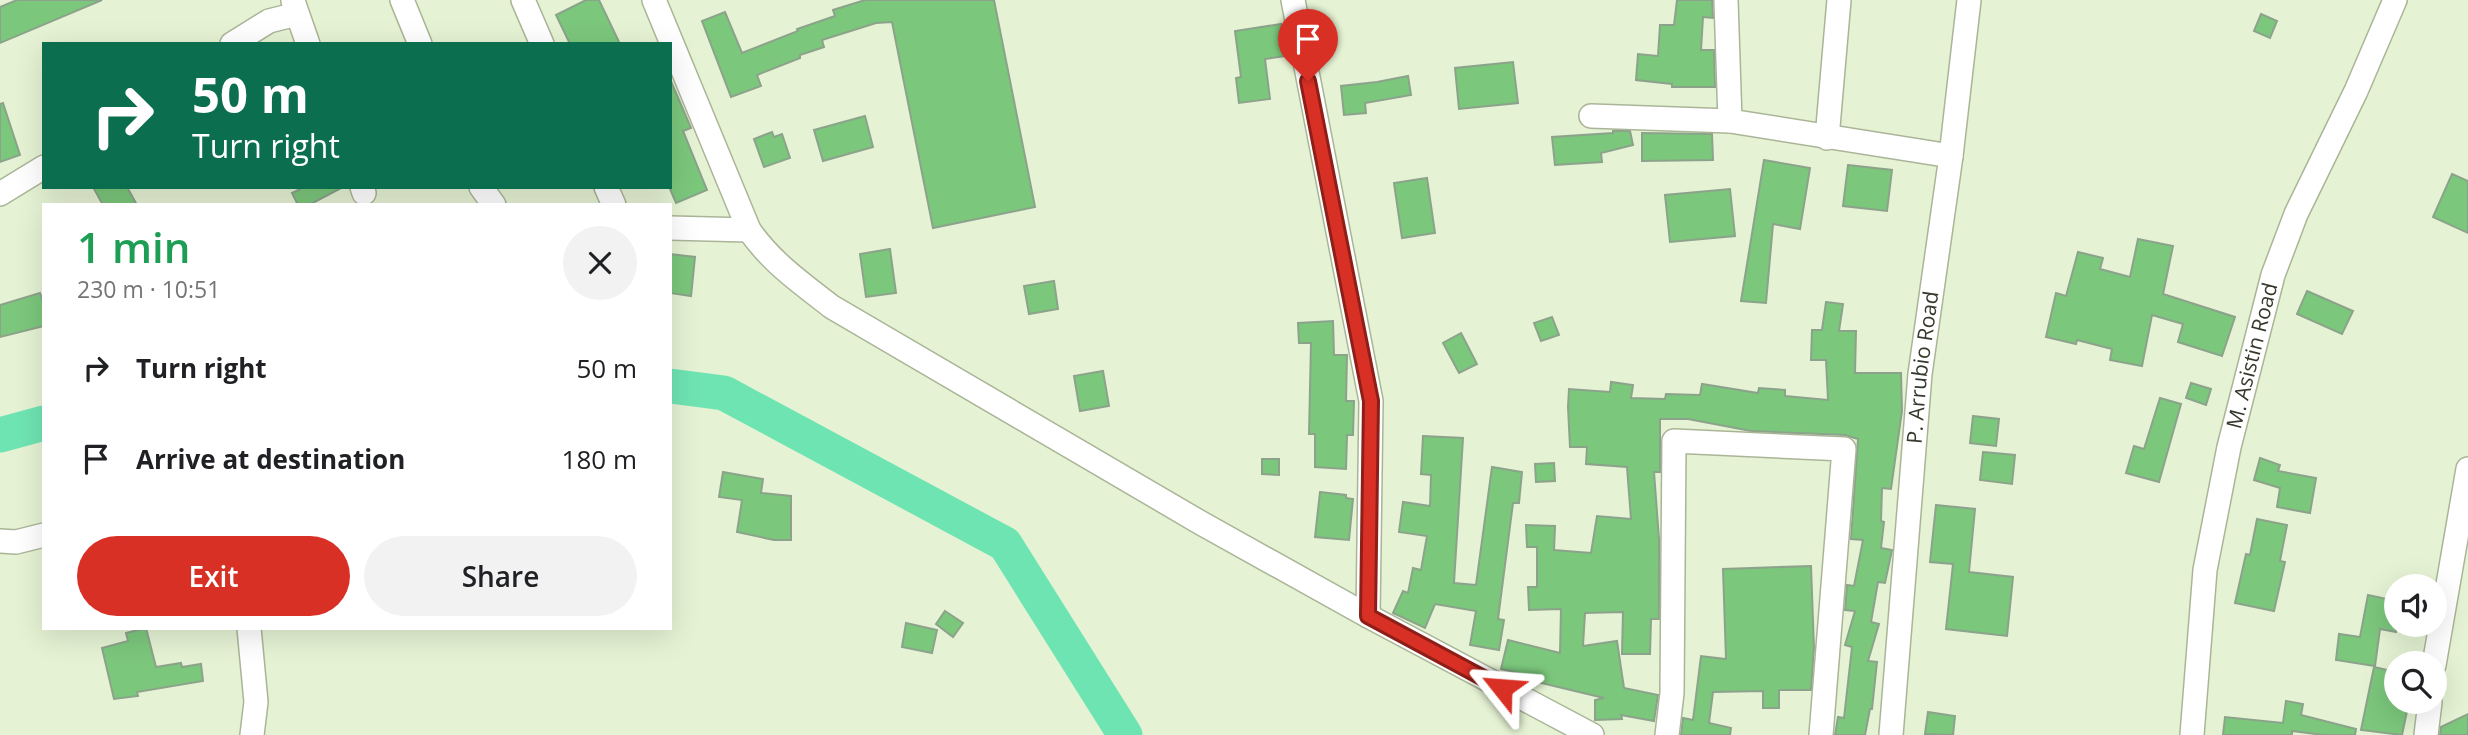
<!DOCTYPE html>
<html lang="en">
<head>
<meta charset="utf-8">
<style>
	:root { --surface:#fff; --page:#f2f2f2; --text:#202124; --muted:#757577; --accent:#d93025 }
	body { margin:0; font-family:"Open Sans",sans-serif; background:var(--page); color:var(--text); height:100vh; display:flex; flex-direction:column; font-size:26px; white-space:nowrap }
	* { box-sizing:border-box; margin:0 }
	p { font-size:23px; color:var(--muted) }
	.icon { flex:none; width:38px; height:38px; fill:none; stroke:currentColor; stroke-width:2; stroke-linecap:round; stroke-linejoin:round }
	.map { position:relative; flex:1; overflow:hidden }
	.panel { position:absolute; left:42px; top:203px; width:630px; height:427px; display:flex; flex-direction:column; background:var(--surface); border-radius:0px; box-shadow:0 7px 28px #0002 }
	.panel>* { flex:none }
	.top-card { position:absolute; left:42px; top:42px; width:630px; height:147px; border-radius:0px; box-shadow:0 7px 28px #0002; background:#0b6e4f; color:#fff; overflow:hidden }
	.buttons { position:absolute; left:2384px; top:574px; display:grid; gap:14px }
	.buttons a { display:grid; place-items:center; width:63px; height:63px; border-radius:50%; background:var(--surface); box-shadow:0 7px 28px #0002; font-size:35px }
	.pin { position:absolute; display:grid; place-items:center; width:60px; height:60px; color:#fff; margin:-72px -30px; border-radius:50% 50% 50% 0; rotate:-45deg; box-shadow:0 0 7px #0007 }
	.pin .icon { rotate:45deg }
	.me { position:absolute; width:77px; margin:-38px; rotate:298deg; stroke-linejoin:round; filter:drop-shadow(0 0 5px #0008) }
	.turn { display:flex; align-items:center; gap:24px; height:147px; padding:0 35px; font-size:32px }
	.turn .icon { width:91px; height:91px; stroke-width:2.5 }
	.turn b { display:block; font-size:49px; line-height:60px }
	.round { display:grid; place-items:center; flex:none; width:74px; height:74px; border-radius:37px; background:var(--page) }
	.headline { display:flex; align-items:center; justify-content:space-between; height:119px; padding:0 35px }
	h1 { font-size:42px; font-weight:600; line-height:52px; color:#1e9e55 }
	.action { display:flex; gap:14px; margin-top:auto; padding:14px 35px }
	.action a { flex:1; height:80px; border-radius:42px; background:var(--accent); color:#fff; font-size:28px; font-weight:600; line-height:80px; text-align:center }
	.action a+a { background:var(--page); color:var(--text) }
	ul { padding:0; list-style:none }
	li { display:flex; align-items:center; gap:21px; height:91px; padding:0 35px }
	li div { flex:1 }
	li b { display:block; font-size:26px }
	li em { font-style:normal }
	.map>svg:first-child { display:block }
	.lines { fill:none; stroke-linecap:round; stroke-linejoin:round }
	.river { stroke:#6fe4b3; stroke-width:35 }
	.building { fill:#7bc77c; stroke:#8ca38b; stroke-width:2 }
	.minor-casing { stroke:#aab598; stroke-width:26 }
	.minor { stroke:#fff; stroke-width:23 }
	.route-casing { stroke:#8d1f18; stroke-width:18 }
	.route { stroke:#d93025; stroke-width:12 }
	.labels { text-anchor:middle; stroke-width:6; stroke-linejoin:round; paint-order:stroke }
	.street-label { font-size:21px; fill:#34392c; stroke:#fff }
</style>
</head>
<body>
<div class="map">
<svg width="2468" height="735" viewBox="0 0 2468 735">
	<rect width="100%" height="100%" fill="#e5f2d3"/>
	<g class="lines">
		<!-- river -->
		<g class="river">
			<path d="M670 386 724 393 1005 544 1125 735"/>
			<path d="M0 435 44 423"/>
		</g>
	</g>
	<!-- building -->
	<g class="building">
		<path d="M17 0H102L0 43V7Z"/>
		<path d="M586 0H599L620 44H570L556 15Z"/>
		<path d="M865 0H994L1035 207 933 228 892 22 876 23 822 40 824 47 800 55V58L757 75 761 86 731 97 702 21 725 12 742 53 798 31 797 29 835 16 833 10Z"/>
		<path d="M1677 0H1712L1713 18 1703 17 1701 50H1714L1715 87H1672V84L1636 80 1638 54 1658 56 1660 25H1674Z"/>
		<path d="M2261 14 2277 21 2270 38 2254 31Z"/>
		<path d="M1281 24 1286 56 1265 59 1270 99 1239 103 1236 78 1241 77 1235 31Z"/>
		<path d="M1513 62 1518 103 1459 109 1455 68Z"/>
		<path d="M1408 76 1411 95 1365 103 1366 113 1344 115 1341 86 1377 82Z"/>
		<path d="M670 79 691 128 683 131 707 190 676 203 670 189Z"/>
		<path d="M3 103 20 155 0 162V104Z"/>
		<path d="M865 116 873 147 823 161 814 130Z"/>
		<path d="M1613 131H1630L1633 145 1601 153 1602 162 1555 165 1552 137 1613 133Z"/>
		<path d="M772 132 774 137 782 134 790 158 764 167 754 139Z"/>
		<path d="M1642 133 1712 134 1713 160 1642 161Z"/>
		<path d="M1764 160 1810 168 1800 229 1773 224 1766 303 1741 301Z"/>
		<path d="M1848 165 1892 170 1887 211 1843 206Z"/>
		<path d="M2452 174 2468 181V233L2433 217Z"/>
		<path d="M1427 178 1435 233 1402 238 1394 183Z"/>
		<path d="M93 187H127L137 205H103Z"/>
		<path d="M304 187H343L309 205H298L292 193Z"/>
		<path d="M1730 189 1735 236 1670 242 1665 195Z"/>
		<path d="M2138 239 2173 246 2163 294 2235 317 2222 356 2178 342 2183 324 2152 315 2142 366 2110 360 2112 349 2077 340 2076 344 2046 337 2056 293 2066 296 2078 252 2103 258 2100 269 2130 277Z"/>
		<path d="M890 249 896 293 866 297 860 254Z"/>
		<path d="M670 254 695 257 691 296 670 293Z"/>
		<path d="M1054 281 1058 309 1029 314 1024 286Z"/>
		<path d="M2307 291 2353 311 2342 334 2297 314Z"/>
		<path d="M40 293 44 304V326L0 337V305Z"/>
		<path d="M1826 302 1843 304 1839 331H1856L1855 373H1901L1902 411 1891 489 1882 488 1881 521 1884 522 1881 548 1892 550 1885 583 1878 582 1871 622 1879 624 1868 661 1877 662 1872 709H1870L1865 735H1835L1838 717 1844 718 1852 647 1845 645 1855 611 1845 610 1847 585 1854 586 1863 540 1851 539 1858 439 1845 435 1751 431 1688 419H1660V472H1654L1659 539V619H1651L1650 654H1622L1623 612 1585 613 1583 646 1617 641 1624 688 1658 695 1654 721 1621 715 1622 719 1595 720V700L1604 698 1529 680 1530 676 1501 669 1508 640 1560 653 1561 609 1529 610 1528 587H1537V547H1527L1526 525 1555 526 1554 550 1591 553 1597 516 1631 519 1627 467 1586 464 1587 447H1570L1568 407 1569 389 1610 392 1611 382 1633 385 1631 398 1665 399 1666 394 1700 395 1702 384 1758 393 1759 388 1785 390V396L1828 400 1826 360H1811L1812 330H1822Z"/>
		<path d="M1552 317 1559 335 1541 341 1534 323Z"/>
		<path d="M1333 321 1334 355H1347L1346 401H1354L1353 435H1347L1346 469 1315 467V434H1309L1311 343H1299L1298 323Z"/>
		<path d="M1461 333 1477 364 1459 373 1443 343Z"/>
		<path d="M1103 371 1109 406 1080 411 1074 376Z"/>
		<path d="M2191 383 2211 389 2206 405 2186 398Z"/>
		<path d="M2160 398 2181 404 2159 482 2126 473 2134 446 2144 449Z"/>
		<path d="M1973 416 1999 419 1996 446 1970 443Z"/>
		<path d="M1423 436 1463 438 1454 583 1476 585 1492 467 1522 472 1519 503H1513L1498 619 1504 620 1499 650 1470 645 1476 611 1435 604 1425 628 1393 613 1403 591 1408 593 1413 568 1421 570 1427 536 1399 532 1403 502 1430 506 1431 475 1421 474Z"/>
		<path d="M1983 452 2015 455 2012 484 1980 480Z"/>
		<path d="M2260 458 2280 465 2278 471 2316 478 2310 513 2277 507 2280 488 2254 480Z"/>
		<path d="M1262 459H1279V475L1262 474Z"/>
		<path d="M1554 463 1555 481 1536 482 1535 464Z"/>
		<path d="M723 472 763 479 761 493 791 496V540H774L737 532 742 500 719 497Z"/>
		<path d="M1320 492 1346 495V498L1353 499 1349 540 1315 537Z"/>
		<path d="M1936 505 1975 509 1969 572 2013 577 2007 636 1946 629 1953 564 1930 562Z"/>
		<path d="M2257 519 2287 525 2280 561 2285 562 2274 611 2235 603 2246 554 2250 555Z"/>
		<path d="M1811 566 1814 648 1811 690H1779V708H1763V691L1713 692 1709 723 1731 728 1730 735H1681L1683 718 1693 720 1701 656 1726 659 1723 569Z"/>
		<path d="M2368 595 2396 601V632L2380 629 2375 666 2336 660 2339 634 2360 637Z"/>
		<path d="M945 611 963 623 953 637 936 624Z"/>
		<path d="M906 623 937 630 932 653 902 647Z"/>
		<path d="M146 628 156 667 181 663 182 667 201 664 203 681 137 692 138 696 114 699 102 648 128 641 126 633Z"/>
		<path d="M2374 667 2396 672V702H2409L2402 735 2361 730Z"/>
		<path d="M2286 701 2303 704 2301 715 2356 729 2355 735H2323L2292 731V735H2223L2225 717 2283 723Z"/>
		<path d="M1928 712 1955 716 1953 735 1925 734Z"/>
		<path d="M2468 714V735H2440L2441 727Z"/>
	</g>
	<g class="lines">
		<defs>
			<g id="minor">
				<path d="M402 0 420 44"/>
				<path d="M523 0 542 44"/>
				<path d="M654 0 749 230C771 262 801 283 832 307L1201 523 1368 616 1592 735"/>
				<path d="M1293 0 1371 401 1368 616"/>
				<path d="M1726 0 1730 121"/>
				<path d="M293 1 308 44"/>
				<path d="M232 44 269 21 297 14"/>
				<path d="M1591 116 1730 121 1951 156"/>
				<path d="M1827 138 1839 0"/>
				<path d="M362 187 364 193"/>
				<path d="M481 187 494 205"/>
				<path d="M606 187 614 205"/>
				<path d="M0 194 44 167"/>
				<path d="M670 228 749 230"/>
				<path d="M0 541 16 542 44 535"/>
				<path d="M249 628 256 702 252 735"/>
				<path d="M2434 665 2468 469"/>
				<path d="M1667 735 1672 693 1674 441 1844 449 1821 735"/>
				<path id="s1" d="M1891 735 1920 374 1951 156 1969 0"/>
				<path id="s2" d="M2192 735 2205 570 2229 447 2273 275 2296 214 2356 91 2395 0"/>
				<path d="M2426 735 2430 702"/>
			</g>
		</defs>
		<!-- minor casing -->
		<use href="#minor" class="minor-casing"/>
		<!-- minor -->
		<use href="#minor" class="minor"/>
	</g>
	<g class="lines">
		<defs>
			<path id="route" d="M1308 81 1371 401 1368 616 1502 688"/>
		</defs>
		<!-- route casing -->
		<use href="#route" class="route-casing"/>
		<!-- route -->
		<use href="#route" class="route"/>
	</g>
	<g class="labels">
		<!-- street labels -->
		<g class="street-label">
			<text dy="7" stroke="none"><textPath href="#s2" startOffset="385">M. Asistin Road</textPath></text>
			<text dy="7" stroke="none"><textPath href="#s1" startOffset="369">P. Arrubio Road</textPath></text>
		</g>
	</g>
</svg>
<div class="buttons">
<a><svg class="icon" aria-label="sound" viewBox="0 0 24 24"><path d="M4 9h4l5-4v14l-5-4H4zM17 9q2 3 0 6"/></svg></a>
<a><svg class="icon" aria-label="search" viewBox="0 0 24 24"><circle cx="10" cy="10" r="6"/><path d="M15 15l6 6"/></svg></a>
</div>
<div class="pin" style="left:1308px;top:81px;background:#d93025"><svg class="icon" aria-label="arrive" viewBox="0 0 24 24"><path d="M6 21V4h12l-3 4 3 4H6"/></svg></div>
<svg class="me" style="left:1502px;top:688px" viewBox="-20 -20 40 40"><path d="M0-17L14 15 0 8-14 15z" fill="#d93025" stroke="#fff" stroke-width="4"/></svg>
<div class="top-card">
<div class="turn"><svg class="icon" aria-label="right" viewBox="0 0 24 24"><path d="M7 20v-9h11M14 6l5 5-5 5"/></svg><div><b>50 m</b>Turn right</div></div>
</div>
<section class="panel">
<div class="headline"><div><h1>1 min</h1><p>230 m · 10:51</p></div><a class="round"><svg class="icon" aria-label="close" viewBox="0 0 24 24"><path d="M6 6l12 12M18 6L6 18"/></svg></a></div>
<ul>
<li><svg class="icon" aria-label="right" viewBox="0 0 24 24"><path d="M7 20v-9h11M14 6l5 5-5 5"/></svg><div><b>Turn right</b></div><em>50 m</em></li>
<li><svg class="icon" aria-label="arrive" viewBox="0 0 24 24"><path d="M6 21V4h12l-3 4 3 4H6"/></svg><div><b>Arrive at destination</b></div><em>180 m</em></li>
</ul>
<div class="action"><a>Exit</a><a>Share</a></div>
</section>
</div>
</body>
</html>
